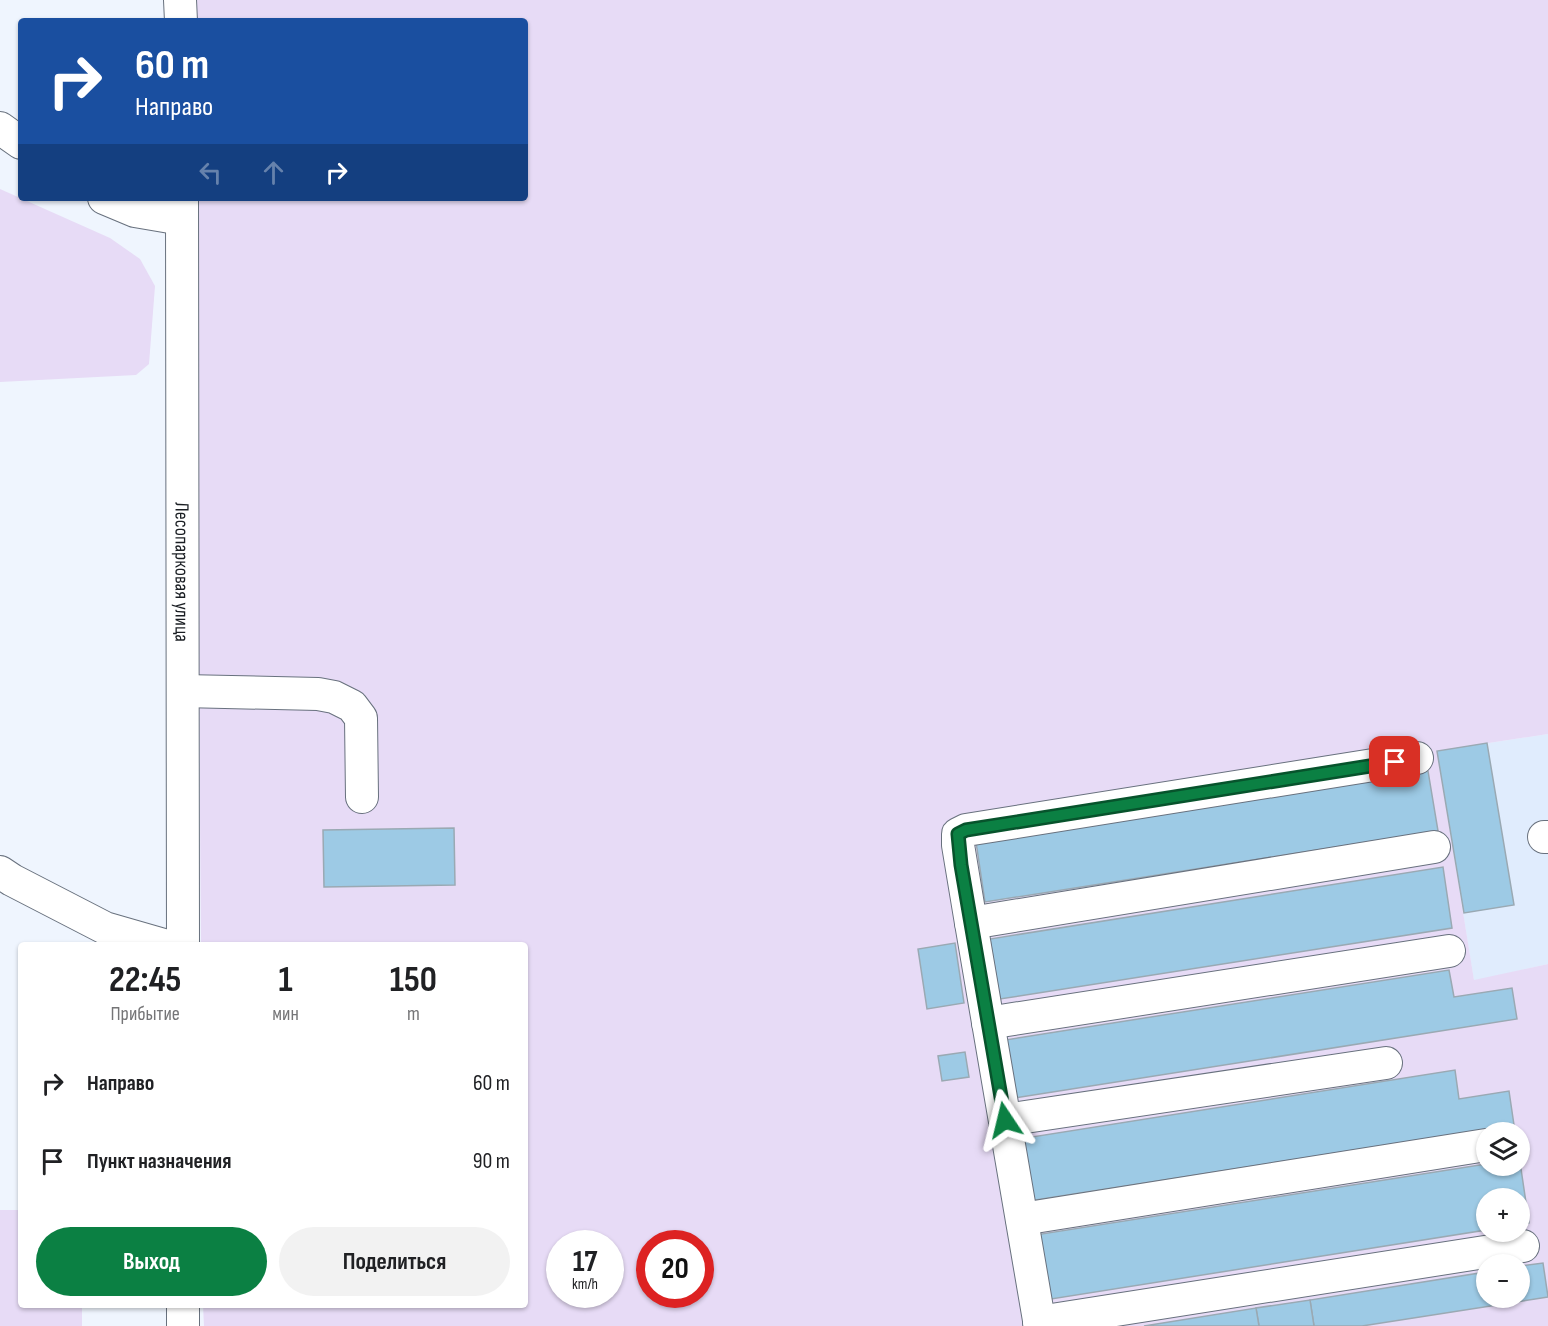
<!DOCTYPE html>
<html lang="ru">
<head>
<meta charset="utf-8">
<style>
	:root { --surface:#fff; --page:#f2f2f2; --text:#202124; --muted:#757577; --accent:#0b8043 }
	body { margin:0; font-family:"Sofia Sans Condensed",sans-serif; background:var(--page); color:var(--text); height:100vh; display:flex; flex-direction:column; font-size:22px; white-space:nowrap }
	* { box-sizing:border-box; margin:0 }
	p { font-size:20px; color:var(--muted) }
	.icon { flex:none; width:33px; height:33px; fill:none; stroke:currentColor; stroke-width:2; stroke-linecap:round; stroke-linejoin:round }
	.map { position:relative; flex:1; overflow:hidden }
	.panel { position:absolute; left:18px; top:942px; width:510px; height:366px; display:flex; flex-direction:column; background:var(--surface); border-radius:6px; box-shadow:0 2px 4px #0004 }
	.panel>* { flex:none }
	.top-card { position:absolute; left:18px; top:18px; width:510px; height:183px; border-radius:6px; box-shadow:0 2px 4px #0004; background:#1a4fa0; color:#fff; overflow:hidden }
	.buttons { position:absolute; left:1476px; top:1122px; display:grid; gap:12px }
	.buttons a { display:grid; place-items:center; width:54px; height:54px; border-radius:50%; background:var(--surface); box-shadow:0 2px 4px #0004; font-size:30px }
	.speed { position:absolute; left:546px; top:1230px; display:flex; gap:12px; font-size:30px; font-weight:700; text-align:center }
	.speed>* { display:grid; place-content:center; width:78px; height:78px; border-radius:50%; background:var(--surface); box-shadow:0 2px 4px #0004; line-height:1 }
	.speed small { font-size:15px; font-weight:400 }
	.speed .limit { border:9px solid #d22; background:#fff; color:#111 }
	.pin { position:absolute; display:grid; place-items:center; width:51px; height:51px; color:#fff; margin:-26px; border-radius:12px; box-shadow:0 3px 9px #0006 }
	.me { position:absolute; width:66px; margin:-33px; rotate:350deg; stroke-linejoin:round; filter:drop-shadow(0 0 4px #0008) }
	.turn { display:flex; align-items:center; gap:21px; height:126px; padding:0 18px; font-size:27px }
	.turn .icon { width:78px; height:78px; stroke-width:2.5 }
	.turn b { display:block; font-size:42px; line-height:51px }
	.lanes { display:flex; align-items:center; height:57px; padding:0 18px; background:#0003; justify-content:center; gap:30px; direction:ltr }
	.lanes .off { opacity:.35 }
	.eta { display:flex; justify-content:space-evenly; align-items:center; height:102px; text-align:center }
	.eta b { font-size:36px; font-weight:700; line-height:42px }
	.action { display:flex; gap:12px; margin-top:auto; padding:12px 18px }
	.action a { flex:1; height:69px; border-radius:36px; background:var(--accent); color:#fff; font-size:24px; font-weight:700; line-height:69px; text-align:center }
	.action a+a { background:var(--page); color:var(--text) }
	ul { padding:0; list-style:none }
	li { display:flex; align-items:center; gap:18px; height:78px; padding:0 18px }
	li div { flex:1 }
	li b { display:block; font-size:22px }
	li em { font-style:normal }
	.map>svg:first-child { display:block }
	.built { fill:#e0ecfd }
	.green { fill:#e7dbf6; fill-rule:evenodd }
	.building { fill:#9dcae5; stroke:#9aa9b3; stroke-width:1.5 }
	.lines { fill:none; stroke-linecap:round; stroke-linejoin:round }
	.minor-casing { stroke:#68717e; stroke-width:34 }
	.minor { stroke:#fff; stroke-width:32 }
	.route-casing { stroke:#07532c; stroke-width:15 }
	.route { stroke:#0b8043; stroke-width:10 }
	.labels { text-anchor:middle; stroke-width:6; stroke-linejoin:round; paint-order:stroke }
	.street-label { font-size:20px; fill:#1a1e23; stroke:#fff }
</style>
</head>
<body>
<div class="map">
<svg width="1548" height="1326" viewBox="0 0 1548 1326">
	<rect width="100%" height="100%" fill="#eff5fe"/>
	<!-- built -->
	<path class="built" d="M1548 734V964L1474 981 1437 751Z"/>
	<!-- green -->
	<g class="green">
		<path d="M196 0H1548V734L1437 751 1474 980 1548 964V1326H204L203 1305H525V945H201L195 198H525V21H196ZM1486 1132H1520V1166H1486ZM1486 1198H1520V1232H1486ZM560 1244H610V1294H560ZM650 1244H700V1294H650ZM1486 1264H1520V1298H1486Z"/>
		<path d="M0 189 110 238 140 259 155 286 149 364 136 375 0 382Z"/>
		<path d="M0 1210H21V1305H82V1326H0Z"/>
	</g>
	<!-- building -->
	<g class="building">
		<path d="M1487 743 1514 905 1464 913 1437 751Z"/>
		<path d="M1428 771 1438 831 985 902 976 842Z"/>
		<path d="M454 828 455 885 324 887 323 830Z"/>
		<path d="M1443 867 1452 928 1000 999 990 939Z"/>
		<path d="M955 943 964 1003 927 1009 918 949Z"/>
		<path d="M1449 970 1454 997 1512 988 1517 1019 1015 1098 1005 1040Z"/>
		<path d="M965 1052 969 1077 942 1081 938 1056Z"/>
		<path d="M1455 1070 1459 1099 1509 1091 1514 1125 1029 1201 1019 1139Z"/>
		<path d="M1520 1162 1529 1223 1520 1225V1198H1486V1230L1045 1300 1035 1235 1486 1164 1520 1166Z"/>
		<path d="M1543 1263 1548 1297 1362 1326H1314L1310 1300 1486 1272V1298H1520V1266Z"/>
		<path d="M1310 1300 1314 1326H1259L1256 1308Z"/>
		<path d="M1256 1308 1259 1326H1144Z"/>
	</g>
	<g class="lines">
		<defs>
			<g id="minor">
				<path d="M180 0 181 21"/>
				<path d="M0 128 21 143"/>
				<path d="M104 198 135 211 182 219"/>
				<path id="s1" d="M182 198 183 945"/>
				<path d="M183 691 318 694 334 697 352 706 361 718 362 797"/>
				<path d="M1544 837H1548"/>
				<path d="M0 872 12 880 105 928 164 945"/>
				<path d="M971 923 958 845V834L966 830 1417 758"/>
				<path d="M988 1023 1449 951"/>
				<path d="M1005 1120 1386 1063"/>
				<path d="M1022 1219 1486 1145"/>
				<path d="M1039 1322 1523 1246"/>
				<path d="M183 1326V1305"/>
				<path d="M1040 1326 971 923 1434 847"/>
			</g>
		</defs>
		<!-- minor casing -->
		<use href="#minor" class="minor-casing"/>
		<!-- minor -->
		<use href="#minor" class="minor"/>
	</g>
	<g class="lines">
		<defs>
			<path id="route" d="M1005 1120 961 865 958 834 966 830 1395 762"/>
		</defs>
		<!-- route casing -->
		<use href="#route" class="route-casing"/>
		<!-- route -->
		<use href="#route" class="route"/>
	</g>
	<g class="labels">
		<!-- street labels -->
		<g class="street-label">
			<text dy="7" stroke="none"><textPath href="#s1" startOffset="374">Лесопарковая улица</textPath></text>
		</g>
	</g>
</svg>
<div class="buttons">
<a><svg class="icon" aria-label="layers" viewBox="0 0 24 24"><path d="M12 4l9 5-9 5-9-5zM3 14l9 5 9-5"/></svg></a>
<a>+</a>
<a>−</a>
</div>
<div class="speed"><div>17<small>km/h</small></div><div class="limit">20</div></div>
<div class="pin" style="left:1395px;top:762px;background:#d93025"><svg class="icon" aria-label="arrive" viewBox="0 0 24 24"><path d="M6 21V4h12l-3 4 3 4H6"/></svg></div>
<svg class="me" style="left:1005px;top:1120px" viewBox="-20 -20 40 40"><path d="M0-17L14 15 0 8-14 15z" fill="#0b8043" stroke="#fff" stroke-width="4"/></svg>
<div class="top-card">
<div class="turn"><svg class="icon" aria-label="right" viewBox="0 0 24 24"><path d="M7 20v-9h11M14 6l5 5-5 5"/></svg><div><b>60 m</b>Направо</div></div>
<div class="lanes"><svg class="icon off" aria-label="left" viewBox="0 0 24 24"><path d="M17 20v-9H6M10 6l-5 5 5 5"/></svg><svg class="icon off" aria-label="ahead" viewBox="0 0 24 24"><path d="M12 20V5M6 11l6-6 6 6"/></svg><svg class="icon" aria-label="right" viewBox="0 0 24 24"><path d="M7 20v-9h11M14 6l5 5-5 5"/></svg></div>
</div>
<section class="panel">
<div class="eta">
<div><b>22:45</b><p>Прибытие</p></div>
<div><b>1</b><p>мин</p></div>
<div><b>150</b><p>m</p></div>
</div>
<ul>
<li><svg class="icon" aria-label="right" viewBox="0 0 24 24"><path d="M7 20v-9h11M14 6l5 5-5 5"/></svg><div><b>Направо</b></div><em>60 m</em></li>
<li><svg class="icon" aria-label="arrive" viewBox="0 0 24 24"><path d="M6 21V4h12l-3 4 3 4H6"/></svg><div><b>Пункт назначения</b></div><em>90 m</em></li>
</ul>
<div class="action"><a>Выход</a><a>Поделиться</a></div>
</section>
</div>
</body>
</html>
